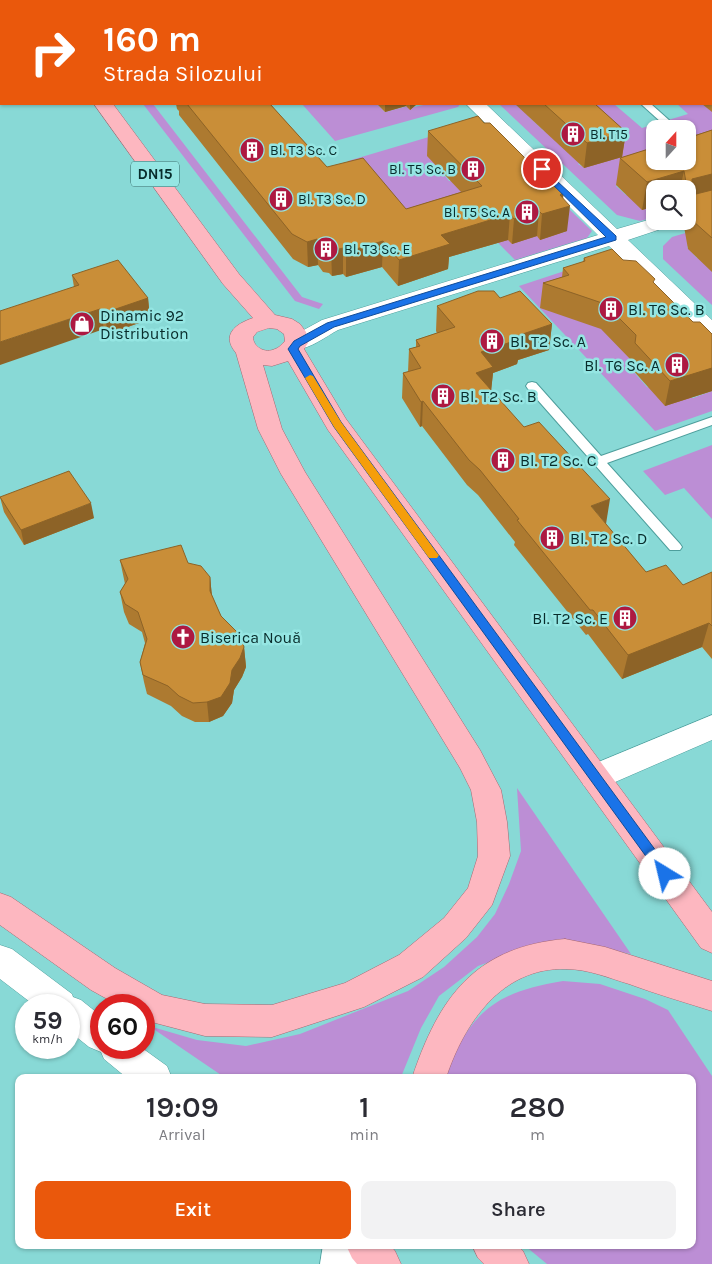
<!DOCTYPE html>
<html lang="en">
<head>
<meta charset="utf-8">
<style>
	:root { --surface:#fff; --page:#f2f2f3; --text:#2b2b33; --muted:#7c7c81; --accent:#ea580c }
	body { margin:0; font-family:Karla,sans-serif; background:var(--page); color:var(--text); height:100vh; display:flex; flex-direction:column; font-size:19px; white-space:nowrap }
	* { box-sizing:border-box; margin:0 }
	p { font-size:16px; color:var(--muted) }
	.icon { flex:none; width:28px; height:28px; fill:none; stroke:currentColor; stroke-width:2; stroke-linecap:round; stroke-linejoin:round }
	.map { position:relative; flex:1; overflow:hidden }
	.panel { position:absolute; left:15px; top:1074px; width:681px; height:175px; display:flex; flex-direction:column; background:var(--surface); border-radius:10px; box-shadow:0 1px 4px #0004 }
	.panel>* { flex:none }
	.guide { position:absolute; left:0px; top:0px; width:712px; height:105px; box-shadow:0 1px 4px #0004; background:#ea580c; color:#fff; overflow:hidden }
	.needle { width:32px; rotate:21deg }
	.controls { position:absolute; left:646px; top:120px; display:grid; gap:10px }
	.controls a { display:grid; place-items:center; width:50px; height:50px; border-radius:10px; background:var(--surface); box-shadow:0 1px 4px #0004; font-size:25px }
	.speed { position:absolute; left:15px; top:994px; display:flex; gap:10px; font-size:25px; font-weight:700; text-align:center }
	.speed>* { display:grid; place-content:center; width:65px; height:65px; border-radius:50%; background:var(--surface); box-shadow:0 1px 4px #0004; line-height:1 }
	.speed small { font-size:12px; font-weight:400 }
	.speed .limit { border:8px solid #d22; background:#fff; color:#111 }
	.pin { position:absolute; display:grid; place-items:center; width:42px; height:42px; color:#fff; margin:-21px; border:2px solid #fff; border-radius:50%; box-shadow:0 1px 5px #0007 }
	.me { position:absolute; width:55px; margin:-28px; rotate:324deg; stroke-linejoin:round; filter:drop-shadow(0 0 4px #0008) }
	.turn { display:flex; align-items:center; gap:18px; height:105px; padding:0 20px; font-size:22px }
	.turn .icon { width:65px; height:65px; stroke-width:2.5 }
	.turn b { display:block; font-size:35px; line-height:42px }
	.eta { display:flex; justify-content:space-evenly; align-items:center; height:85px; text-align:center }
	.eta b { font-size:30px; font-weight:600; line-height:35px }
	.primary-button { display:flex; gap:10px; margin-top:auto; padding:10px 20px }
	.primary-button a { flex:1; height:58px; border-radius:10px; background:var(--accent); color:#fff; font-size:20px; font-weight:600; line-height:58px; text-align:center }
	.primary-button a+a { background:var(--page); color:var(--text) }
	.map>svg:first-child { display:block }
	.green { fill:#bc8ed5; fill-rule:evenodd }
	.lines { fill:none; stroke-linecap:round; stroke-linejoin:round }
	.lane-casing { stroke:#4d9e9c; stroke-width:2 }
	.street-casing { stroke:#4d9e9c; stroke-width:1 }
	.secondary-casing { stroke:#4d9e9c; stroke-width:1 }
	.primary-casing { stroke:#a76771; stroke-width:1 }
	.lane { fill:#fff; fill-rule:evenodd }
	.street { fill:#fff; fill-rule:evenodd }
	.secondary { fill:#fff; fill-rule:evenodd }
	.primary { fill:#fdb7c0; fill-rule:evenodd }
	.wall { fill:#ad7a30 }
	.shaded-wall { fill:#8d6327 }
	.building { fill:#c98e38; stroke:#8d6327 }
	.route { fill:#1a73e8; stroke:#114b97 }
	.slow { fill:#f59e0b }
	.labels { text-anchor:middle; stroke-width:5; stroke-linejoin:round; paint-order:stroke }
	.far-poi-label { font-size:14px; fill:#082c2b; stroke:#95e6e3; text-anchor:start }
	.shield { fill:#95e6e3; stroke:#326462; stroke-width:1 }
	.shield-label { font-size:15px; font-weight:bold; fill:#082c2b }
	.poi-label { font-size:16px; fill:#082c2b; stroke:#95e6e3; text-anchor:start }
</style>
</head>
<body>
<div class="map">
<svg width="712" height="1264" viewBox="0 0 712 1264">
	<rect width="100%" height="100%" fill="#88d9d6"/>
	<!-- green -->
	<g class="green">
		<path d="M143 104H153L302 297 323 304 319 309 295 301Z"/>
		<path d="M302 104H377L385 112 408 106 410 108 428 104H460L458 107 335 141Z"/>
		<path d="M499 104H518L530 115 528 116 544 131H547L581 162 578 164 585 168 561 104H614L642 128 688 114 677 104H702L712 108V158L617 184 616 186 626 195 630 194 655 204V217L640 221 617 215ZM655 129H688V161H655Z"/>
		<path d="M476 123 481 125 592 231 587 238 515 260 465 209 407 226 348 161ZM438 167 565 232 537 236 455 181H449Z"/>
		<path d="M712 225 687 247 697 258 702 257 712 272V305L663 259V246L672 237Z"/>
		<path d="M604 258 598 324 637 364 631 366V369L647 387 693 398 712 391V411L655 431 519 286Z"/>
		<path d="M712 445V519L684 488 665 495 643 471Z"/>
		<path d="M517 788 631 954 589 946 525 949 478 966 439 996 421 1028 401 1077H224L149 1026 197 1040 246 1046 300 1034 408 991 444 967 477 937 495 914 509 884 521 851Z"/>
		<path d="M563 981 600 984 645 999 668 1010 712 1076V1264H547L524 1245H692V1078H442C472 1013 491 993 563 981Z"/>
	</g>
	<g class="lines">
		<defs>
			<g id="lane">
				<path d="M641 104H651L670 121 668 123H662Z"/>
				<path d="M532 382 536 383 601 456 712 417V425L607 463 680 544 682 547 680 550H670L528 389 526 386 528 383Z"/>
			</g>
			<g id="street">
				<path d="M466 104H486L617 229 655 218V221H676L673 225 628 240 712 320V340L704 338 609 246 338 330C323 338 306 353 289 348L286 343 289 338 322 320 598 235Z"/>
				<path d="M712 715V740L606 786 595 789 584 786 580 777 584 768Z"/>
				<path d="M323 1245H361L358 1264H320Z"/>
			</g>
			<path id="secondary" d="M0 945 12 949 72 994 73 997 81 1000 101 1016V1048H142L167 1066 172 1078H127L104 1059 101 1052 89 1047 69 1031V1005H34L0 979Z"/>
			<g id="primary">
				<path d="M20 0H38L39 1H21Z"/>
				<path d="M94 104H113L239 274 275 315 292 319 300 324 306 332 308 343 304 349 346 419 712 912V953L701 948 328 430 288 361 272 366 263 365 282 429 305 472 480 750 501 790 507 822 510 856 492 905 466 938 423 977 364 1007 272 1037 205 1036 144 1020V1005H118L91 990 0 925V893L11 897 115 968 162 995 205 1004 272 1005 345 983 399 955 444 918 468 888 478 856 477 822 471 790 460 768 281 474 258 429 236 353C221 335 235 324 253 318L223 284ZM269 328 277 329 284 334 285 341C282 344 279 348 275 349 265 354 253 347 253 337L257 332Z"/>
				<path d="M565 939 605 947 712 981V1011C684 1002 656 994 629 984 609 978 588 969 566 969 502 967 464 1023 446 1078H412C439 997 475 947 565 939Z"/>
				<path d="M346 1245H390L395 1251 401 1264H357L352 1258Z"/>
				<path d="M472 1245H517L523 1251 529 1264H484L478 1258Z"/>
			</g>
		</defs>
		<!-- lane casing -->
		<use href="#lane" class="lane-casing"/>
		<!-- street casing -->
		<use href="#street" class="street-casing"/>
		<!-- secondary casing -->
		<use href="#secondary" class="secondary-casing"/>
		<!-- primary casing -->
		<use href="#primary" class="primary-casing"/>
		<!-- lane -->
		<use href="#lane" class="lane"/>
		<!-- street -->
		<use href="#street" class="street"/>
		<!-- secondary -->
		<use href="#secondary" class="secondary"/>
		<!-- primary -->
		<use href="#primary" class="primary"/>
	</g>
	<!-- wall -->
	<g class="wall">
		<path d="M91 0H123V1H92Z"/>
		<path d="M201 0H262L263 1H202Z"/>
		<path d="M406 0H525V1H407Z"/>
		<path d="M613 0H691V1H612Z"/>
		<path d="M711 29 712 30V112L702 104H711Z"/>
		<path d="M176 104H270L327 167 406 209 461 192 427 156 428 131 563 198 567 231 540 240 537 236 512 244 508 240 449 257 448 269 398 286 382 267 346 277 343 274 332 276 329 273 323 272 318 265 308 267 293 259 179 115V111L177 109Z"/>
		<path d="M377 104H417L410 110 406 106 385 112Z"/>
		<path d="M515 104H595L626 132 622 157 584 168Z"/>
		<path d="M712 130V272L688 249 683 221H688V189H655V206L642 210 616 185 620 158Z"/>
		<path d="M584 258 623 260 654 283 693 322 712 334V391L665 406 631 368V360L601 329 540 308 543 283 562 277 563 268 583 262Z"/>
		<path d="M72 275 148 298 150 319 108 334 74 287Z"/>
		<path d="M500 298 552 324 549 350 518 360 517 364 493 373 491 390 646 572 683 585 712 572V659L702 647 622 679 588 634 586 635 514 545 515 542 478 495 467 485 422 426 420 427 402 398 403 373 408 372 409 349 416 347V340L437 333 436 331 437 306Z"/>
		<path d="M0 497 94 518 24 545 4 512Z"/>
		<path d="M120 560 188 563 210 577 212 596 221 616 244 647 246 667 242 677 234 690 232 703 223 716 209 722H195L182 716 171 706 147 694 144 682 140 662 145 643 142 632 129 624 124 612 120 592 125 584Z"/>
	</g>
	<!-- shaded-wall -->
	<g class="shaded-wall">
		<rect x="99" y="0" width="24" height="1"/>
		<rect x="475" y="0" width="50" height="1"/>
		<path d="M385 104H406V106L385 112Z"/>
		<path d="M410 104H417L410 110Z"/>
		<path d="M626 132 622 157 584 168 587 143Z"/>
		<path d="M684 171 680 189H655V206L642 210 647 182Z"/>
		<path d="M712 174V200L690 206 692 179Z"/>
		<path d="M564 191 562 208 570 206 567 231 540 240 542 214Z"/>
		<path d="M539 211 537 236 512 244 514 219Z"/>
		<path d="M510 214 508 240 449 257 448 269 398 286 399 260 441 235Z"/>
		<path d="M317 239 318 265 308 267 307 242Z"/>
		<path d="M383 241 382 267 346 277V252Z"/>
		<path d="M343 248V274L332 276 331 251Z"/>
		<path d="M148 298 150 319 108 334 104 313Z"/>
		<path d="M100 309 104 329 0 365V342Z"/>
		<path d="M552 324 549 350 518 360 517 364 493 373 491 392 476 373 481 352 517 336Z"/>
		<path d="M712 366V391L665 406 670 381Z"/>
		<path d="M423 401 422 426 420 427 421 402Z"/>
		<path d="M610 499 606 524 591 506Z"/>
		<path d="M91 503 94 518 24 545 21 530Z"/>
		<path d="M210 577 212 597 210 591Z"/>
		<path d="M709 623 702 647 622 679 628 655Z"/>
		<path d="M244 647 246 667 242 677 234 690 232 703 223 716 209 722 207 702 232 670Z"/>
	</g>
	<!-- building -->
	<g class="building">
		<path d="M219 0H262L263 1H220Z"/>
		<path d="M433 0H479L481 1H434Z"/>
		<path d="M622 0H689L684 1H624Z"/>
		<path d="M711 29 712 30V80H711Z"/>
		<path d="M187 104H270L327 167 363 158 406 209 482 186 428 131 478 116 484 123H490L531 164 542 174H547L564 191 560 195 570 206 542 214 539 211 514 219 510 214 441 235 450 244 399 260 383 241 346 252 343 248 331 251 329 247H323L317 239 307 242 292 234Z"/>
		<path d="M544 104H595L626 132 587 143Z"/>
		<path d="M712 130V174L692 179V195L712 190V238L693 221 684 171 647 182 620 158 655 147V161H688V138Z"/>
		<path d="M612 249 623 260 636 261 655 279 653 282 693 322H700L712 334V368L670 381 635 343 636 335 605 304 543 283 569 275 563 268 585 261 584 258Z"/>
		<path d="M118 260 148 298 104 313 100 309 0 342V311L79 285 72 275Z"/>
		<path d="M478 291H494L500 298 520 291 552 324 517 336 520 339 481 352 493 367 476 373 524 427 539 422 610 499 591 506 646 572 666 565 683 585 712 572V626L709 623 628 655 593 610H590L517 520 519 519 480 470 469 460 423 401 421 402 403 373 421 368 409 349 420 346 416 340 455 327 437 306Z"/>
		<path d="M69 471 91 503 21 530 0 497Z"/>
		<path d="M181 545 188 563 201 566 210 577V591L221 616 241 636 244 647 240 658 232 670 230 683 221 697 207 702 193 703 179 696 168 686 143 675 140 662 147 639 138 612 125 604 120 592 128 579 120 560Z"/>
	</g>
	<!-- route -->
	<path class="route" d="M542 167 616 236V240L334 327 300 346 298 349 341 422 670 870 672 874 670 877 665 879 661 877 334 427 288 349 294 341 327 323 606 237 539 171 538 169Z"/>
	<!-- slow -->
	<path class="slow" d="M310 375 313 376 341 422 437 553 439 555 437 558H429L334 427 305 378Z"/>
	<!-- icons -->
	<defs>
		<symbol id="building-disc" viewBox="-11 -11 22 22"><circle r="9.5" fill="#ad1941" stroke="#95e6e3"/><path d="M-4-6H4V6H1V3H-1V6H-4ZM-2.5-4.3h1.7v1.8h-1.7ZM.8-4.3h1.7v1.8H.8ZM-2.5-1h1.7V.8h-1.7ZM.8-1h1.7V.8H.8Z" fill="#fff"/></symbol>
		<symbol id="shop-disc" viewBox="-11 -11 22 22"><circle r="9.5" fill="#ad1941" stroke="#95e6e3"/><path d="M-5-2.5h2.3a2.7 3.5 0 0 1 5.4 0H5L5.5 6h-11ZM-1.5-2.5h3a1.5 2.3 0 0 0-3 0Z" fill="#fff"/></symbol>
		<symbol id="church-disc" viewBox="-11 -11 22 22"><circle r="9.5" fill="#ad1941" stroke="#95e6e3"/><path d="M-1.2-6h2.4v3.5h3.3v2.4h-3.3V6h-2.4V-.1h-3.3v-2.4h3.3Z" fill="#fff"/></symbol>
	</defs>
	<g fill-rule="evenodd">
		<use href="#building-disc" x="559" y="120" width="28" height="28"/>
		<use href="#building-disc" x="238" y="136" width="28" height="28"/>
		<use href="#building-disc" x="459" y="155" width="28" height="28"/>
		<use href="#building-disc" x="267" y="185" width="28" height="28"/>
		<use href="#building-disc" x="513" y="198" width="28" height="28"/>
		<use href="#building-disc" x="312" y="235" width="28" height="28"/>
		<use href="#building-disc" x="597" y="295" width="28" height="28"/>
		<use href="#shop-disc" x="68" y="310" width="28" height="28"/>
		<use href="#building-disc" x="478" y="327" width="28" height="28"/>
		<use href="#building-disc" x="663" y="351" width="28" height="28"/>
		<use href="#building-disc" x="429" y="382" width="28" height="28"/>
		<use href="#building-disc" x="489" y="446" width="28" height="28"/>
		<use href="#building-disc" x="538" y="524" width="28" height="28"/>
		<use href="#building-disc" x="611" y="604" width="28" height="28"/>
		<use href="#church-disc" x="169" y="623" width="28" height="28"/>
	</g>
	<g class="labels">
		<!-- far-poi labels -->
		<g class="far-poi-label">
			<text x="590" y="139">Bl. T15</text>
			<text x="270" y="155">Bl. T3 Sc. C</text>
			<text x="456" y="174" text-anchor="end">Bl. T5 Sc. B</text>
			<text x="298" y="204">Bl. T3 Sc. D</text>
			<text x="510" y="217" text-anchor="end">Bl. T5 Sc. A</text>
			<text x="344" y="254">Bl. T3 Sc. E</text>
		</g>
		<!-- shield labels -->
		<rect class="shield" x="131" y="161.5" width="48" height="25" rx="4"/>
		<g class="shield-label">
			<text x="155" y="179">DN15</text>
		</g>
		<!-- poi labels -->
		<g class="poi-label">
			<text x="628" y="315">Bl. T6 Sc. B</text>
			<text x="100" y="321">Dinamic 92<tspan x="100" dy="18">Distribution</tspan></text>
			<text x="510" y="347">Bl. T2 Sc. A</text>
			<text x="660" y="371" text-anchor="end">Bl. T6 Sc. A</text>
			<text x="460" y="402">Bl. T2 Sc. B</text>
			<text x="520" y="466">Bl. T2 Sc. C</text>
			<text x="570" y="544">Bl. T2 Sc. D</text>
			<text x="608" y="624" text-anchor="end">Bl. T2 Sc. E</text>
			<text x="200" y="643">Biserica Nouă</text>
		</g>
	</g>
</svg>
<div class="controls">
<a><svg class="needle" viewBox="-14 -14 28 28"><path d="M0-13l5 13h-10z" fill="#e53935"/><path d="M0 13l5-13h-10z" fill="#7c7c81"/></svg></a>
<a><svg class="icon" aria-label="search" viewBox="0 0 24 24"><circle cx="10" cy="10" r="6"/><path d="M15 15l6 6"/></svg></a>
</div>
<div class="speed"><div>59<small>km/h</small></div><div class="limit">60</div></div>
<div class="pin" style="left:542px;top:169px;background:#d93025"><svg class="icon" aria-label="arrive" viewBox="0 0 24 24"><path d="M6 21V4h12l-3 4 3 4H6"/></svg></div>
<svg class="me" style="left:665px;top:874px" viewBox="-20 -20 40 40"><circle r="19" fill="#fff"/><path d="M0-13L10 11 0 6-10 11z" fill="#1a73e8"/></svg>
<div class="guide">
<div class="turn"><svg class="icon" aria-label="right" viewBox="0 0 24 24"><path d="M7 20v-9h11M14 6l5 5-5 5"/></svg><div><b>160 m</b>Strada Silozului</div></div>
</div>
<section class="panel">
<div class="eta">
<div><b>19:09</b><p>Arrival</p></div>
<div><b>1</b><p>min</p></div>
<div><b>280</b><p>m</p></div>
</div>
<div class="primary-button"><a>Exit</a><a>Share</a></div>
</section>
</div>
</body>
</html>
